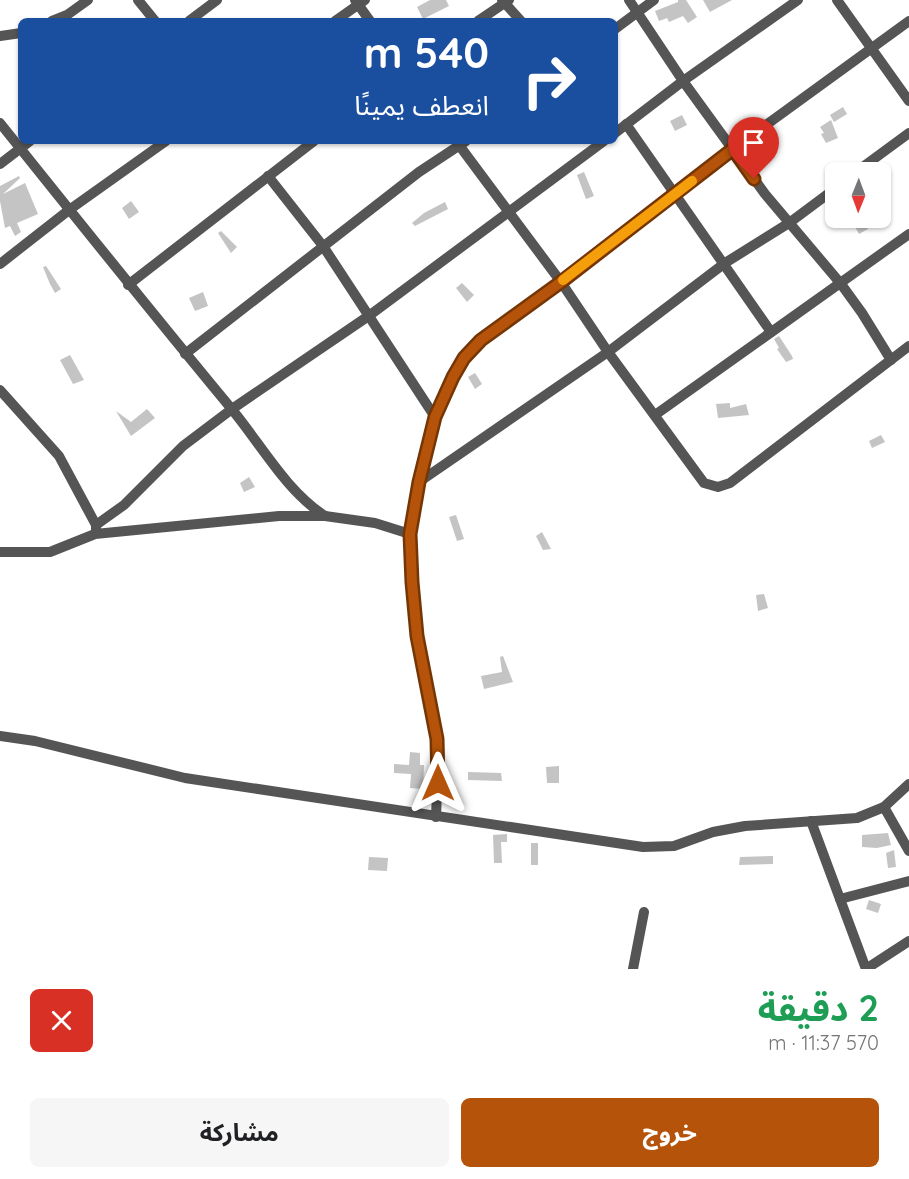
<!DOCTYPE html>
<html lang="ar">
<head>
<meta charset="utf-8">
<style>
	:root { --surface:#fff; --page:#f6f6f6; --text:#202124; --muted:#757577; --accent:#b45309 }
	body { margin:0; font-family:Quicksand,"Noto Sans Arabic",sans-serif; background:var(--page); color:var(--text); direction:rtl; height:100vh; display:flex; flex-direction:column; font-size:22px; white-space:nowrap }
	* { box-sizing:border-box; margin:0 }
	p { font-size:20px; color:var(--muted) }
	.icon { flex:none; width:33px; height:33px; fill:none; stroke:currentColor; stroke-width:2; stroke-linecap:round; stroke-linejoin:round }
	.map { position:relative; height:969px; overflow:hidden; direction:ltr }
	.sheet { display:flex; flex-direction:column; background:var(--surface); flex:1 }
	.sheet>* { flex:none }
	.banner { position:absolute; left:18px; top:18px; width:600px; height:126px; border-radius:9px; box-shadow:0 2px 4px #0004; direction:rtl; background:#1a4fa0; color:#fff; overflow:hidden }
	.needle { width:39px; rotate:181deg }
	.tools { position:absolute; left:825px; top:162px; display:grid; gap:12px }
	.tools a { display:grid; place-items:center; width:66px; height:66px; border-radius:9px; background:var(--surface); box-shadow:0 2px 4px #0004; font-size:30px }
	.pin { position:absolute; display:grid; place-items:center; width:51px; height:51px; color:#fff; margin:-62px -26px; border-radius:50% 50% 50% 0; rotate:-45deg; box-shadow:0 0 6px #0007 }
	.pin .icon { rotate:45deg }
	.me { position:absolute; width:66px; margin:-33px; rotate:0deg; stroke-linejoin:round; filter:drop-shadow(0 0 4px #0008) }
	.turn { display:flex; align-items:center; gap:21px; height:126px; padding:0 30px; font-size:27px }
	.turn .icon { width:78px; height:78px; stroke-width:2.5 }
	.turn b { display:block; font-size:42px; line-height:51px }
	.round { display:grid; place-items:center; flex:none; width:63px; height:63px; border-radius:9px; background:var(--page) }
	.head { display:flex; align-items:center; justify-content:space-between; height:102px; padding:0 30px }
	h1 { font-size:36px; font-weight:700; line-height:45px; color:#1e9e55 }
	.primary-button { display:flex; gap:12px; margin-top:auto; padding:12px 30px }
	.primary-button a { flex:1; height:69px; border-radius:9px; background:var(--accent); color:#fff; font-size:24px; font-weight:700; line-height:69px; text-align:center }
	.primary-button a+a { background:var(--page); color:var(--text) }
	.map>svg:first-child { display:block }
	.building { fill:#c4c4c4 }
	.lines { fill:none; stroke-linecap:round; stroke-linejoin:round }
	.minor { stroke:#555; stroke-width:10 }
	.route-casing { stroke:#753606; stroke-width:15 }
	.route { stroke:#b45309; stroke-width:10 }
	.slow { stroke:#f59e0b; stroke-width:10 }
</style>
</head>
<body>
<div class="map">
<svg width="909" height="969" viewBox="0 0 909 969">
	<rect width="100%" height="100%" fill="#fff"/>
	<!-- building -->
	<g class="building">
		<path d="M430 0H446L449 6 423 19 417 7Z"/>
		<path d="M678 0H686L697 17 688 23 683 16 669 22 667 18 659 21 655 11 678 2Z"/>
		<path d="M703 0H732L710 12Z"/>
		<path d="M843 107 847 114 834 122 830 115Z"/>
		<path d="M682 115 687 125 675 131 670 121Z"/>
		<path d="M831 120 838 138 826 143 821 134 824 133 820 127Z"/>
		<path d="M584 172 594 196 586 199 577 175Z"/>
		<path d="M19 176 20 178 3 194 25 183 38 214 17 223 21 232 15 236 10 226 5 228 0 201V186Z"/>
		<path d="M131 201 139 212 129 219 122 208Z"/>
		<path d="M445 202 448 209 415 226 412 223 424 213Z"/>
		<path d="M863 219 868 229 859 234 853 223Z"/>
		<path d="M221 231 237 247 231 253 218 233Z"/>
		<path d="M46 266 61 289 55 293 50 284 43 267Z"/>
		<path d="M462 283 474 295 467 302 456 288Z"/>
		<path d="M203 292 208 306 195 311 189 298Z"/>
		<path d="M779 336 792 356 793 359 786 362 777 349 779 348 774 339Z"/>
		<path d="M70 355 84 380 73 384 60 360Z"/>
		<path d="M475 373 482 384 475 389 468 377Z"/>
		<path d="M730 403V408L746 404 749 415 718 418 716 404Z"/>
		<path d="M147 409 155 418 131 436 116 411 131 422Z"/>
		<path d="M881 435 885 442 872 448 869 441Z"/>
		<path d="M249 477 255 487 244 492 240 483Z"/>
		<path d="M456 515 464 539 457 541 449 517Z"/>
		<path d="M542 532 551 549 543 550 536 536Z"/>
		<path d="M764 594 768 608 758 611 756 595Z"/>
		<path d="M503 656 513 682 484 689 481 676 502 672 500 657Z"/>
		<path d="M410 752 420 753V765H424L423 789 410 788 411 774 394 773V764L409 765Z"/>
		<path d="M559 766V783H547L546 767Z"/>
		<path d="M468 772 501 773 502 781 468 780Z"/>
		<path d="M888 833 891 845 877 848 862 847V835Z"/>
		<path d="M507 834V842H501L502 863H494L493 835Z"/>
		<rect x="531" y="843" width="7" height="22"/>
		<path d="M894 850 896 867 888 868 886 853Z"/>
		<path d="M773 856V864L739 865 740 857Z"/>
		<path d="M369 857 388 858 387 871 368 870Z"/>
		<path d="M869 900 881 904 878 913 866 909Z"/>
	</g>
	<g class="lines">
		<!-- minor -->
		<g class="minor">
			<path d="M138 0 155 21"/>
			<path d="M355 0 370 21"/>
			<path d="M502 0 521 21"/>
			<path d="M629 0 683 81 765 194 841 284 862 313 891 360"/>
			<path d="M837 0 909 101"/>
			<path d="M52 21 67 15 88 0"/>
			<path d="M189 21 217 0"/>
			<path d="M335 21 365 0"/>
			<path d="M478 21 509 0"/>
			<path d="M615 29 654 0"/>
			<path d="M0 36 21 33"/>
			<path d="M0 123C76 218 152 313 230 407 261 444 285 490 325 516"/>
			<path d="M626 124 771 332"/>
			<path d="M615 133 683 81 798 0"/>
			<path d="M456 141 561 282 608 352 704 483 718 487 730 483 909 346"/>
			<path d="M0 164 30 141"/>
			<path d="M856 172 909 133"/>
			<path d="M268 176 323 246 435 417"/>
			<path d="M0 264 69 210 166 141"/>
			<path d="M128 285 314 141"/>
			<path d="M185 354 419 172 466 141"/>
			<path d="M0 390 59 456 96 525V530"/>
			<path d="M655 415 909 234"/>
			<path d="M419 482 608 352 725 263 789 223 836 188"/>
			<path d="M96 525 124 505 183 446 232 409 370 315 604 141"/>
			<path d="M0 552H50L95 534 279 516H325L375 523 410 534"/>
			<path d="M0 736 35 741 185 778 643 847 674 846 713 832 745 826 857 818 884 807 909 784"/>
			<path d="M884 807 909 851"/>
			<path d="M436 817 438 765 437 739 417 636 412 582 410 534 419 482 435 417 453 377 464 358 481 340 561 282 733 149 909 21"/>
			<path d="M811 821 866 969"/>
			<path d="M840 899 909 881"/>
			<path d="M633 969 644 912"/>
			<path d="M866 969 909 941"/>
		</g>
	</g>
	<g class="lines">
		<defs>
			<path id="route" d="M438 783 437 739 417 636 412 582 410 534 419 482 435 417 453 377 464 358 481 340 561 282 733 149 754 179"/>
		</defs>
		<!-- route casing -->
		<use href="#route" class="route-casing"/>
		<!-- route -->
		<use href="#route" class="route"/>
		<!-- slow -->
		<path class="slow" d="M563 280 692 181"/>
	</g>
</svg>
<div class="tools">
<a><svg class="needle" viewBox="-14 -14 28 28"><path d="M0-13l5 13h-10z" fill="#e53935"/><path d="M0 13l5-13h-10z" fill="#757577"/></svg></a>
</div>
<div class="pin" style="left:754px;top:179px;background:#d93025"><svg class="icon" aria-label="arrive" viewBox="0 0 24 24"><path d="M6 21V4h12l-3 4 3 4H6"/></svg></div>
<svg class="me" style="left:438px;top:783px" viewBox="-20 -20 40 40"><path d="M0-17L14 15 0 8-14 15z" fill="#b45309" stroke="#fff" stroke-width="4"/></svg>
<div class="banner">
<div class="turn"><svg class="icon" aria-label="right" viewBox="0 0 24 24"><path d="M7 20v-9h11M14 6l5 5-5 5"/></svg><div><b>540 m</b>انعطف يمينًا</div></div>
</div>
</div>
<section class="sheet">
<div class="head"><div><h1>2 دقيقة</h1><p>570 m · 11:37</p></div><a class="round" style="background:#d93025;color:#fff"><svg class="icon" aria-label="close" viewBox="0 0 24 24"><path d="M6 6l12 12M18 6L6 18"/></svg></a></div>
<div class="primary-button"><a>خروج</a><a>مشاركة</a></div>
</section>
</body>
</html>
